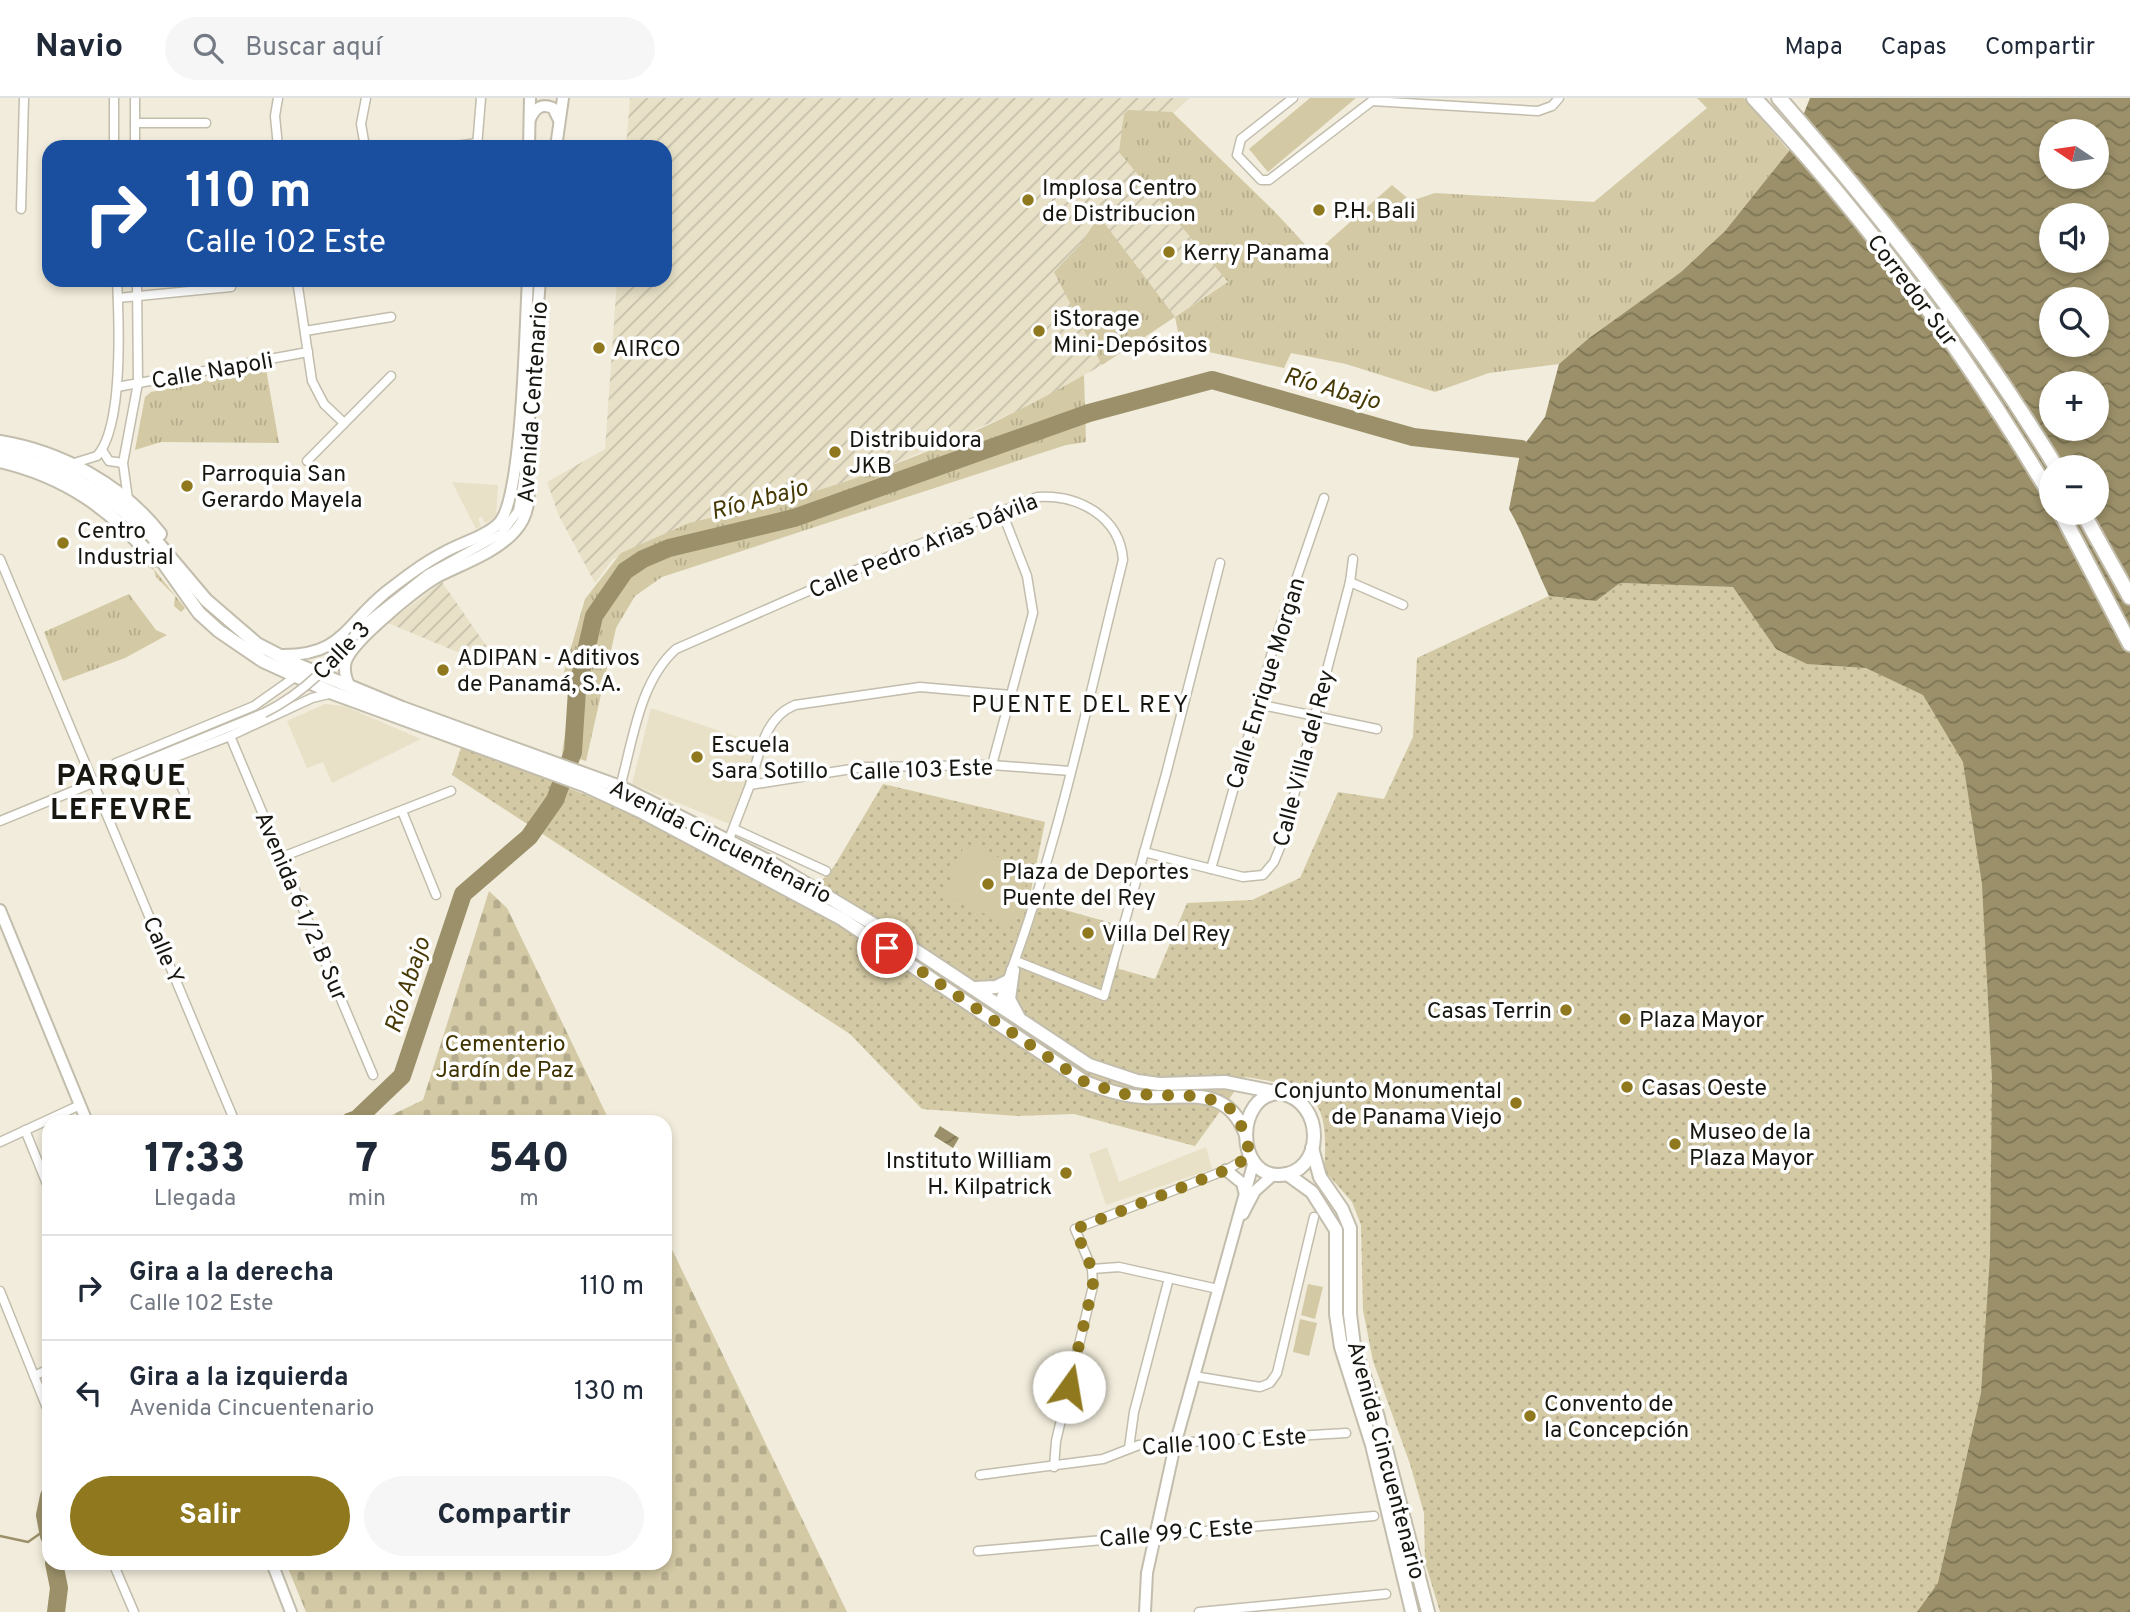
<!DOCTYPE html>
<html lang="es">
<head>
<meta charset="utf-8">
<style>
	:root { --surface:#fff; --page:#f6f6f7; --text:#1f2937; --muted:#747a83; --line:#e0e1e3; --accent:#8f781d }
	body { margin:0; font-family:Overpass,sans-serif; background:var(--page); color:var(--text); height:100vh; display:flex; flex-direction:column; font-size:26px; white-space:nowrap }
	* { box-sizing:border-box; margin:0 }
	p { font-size:23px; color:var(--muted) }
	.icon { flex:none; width:38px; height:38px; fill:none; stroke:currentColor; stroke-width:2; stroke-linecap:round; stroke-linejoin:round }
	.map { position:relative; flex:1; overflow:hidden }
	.drawer { position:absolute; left:42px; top:1017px; width:630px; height:455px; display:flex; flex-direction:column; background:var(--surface); border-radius:21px; box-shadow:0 4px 10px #0003 }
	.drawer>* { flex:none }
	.banner { position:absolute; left:42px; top:42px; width:630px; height:147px; border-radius:21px; box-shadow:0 4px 10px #0003; background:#1a4fa0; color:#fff; overflow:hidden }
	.needle { width:46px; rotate:283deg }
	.buttons { position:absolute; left:2039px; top:21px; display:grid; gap:14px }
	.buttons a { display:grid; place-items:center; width:70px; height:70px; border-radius:50%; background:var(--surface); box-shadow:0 4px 10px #0003; font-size:35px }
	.pin { position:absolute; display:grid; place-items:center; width:60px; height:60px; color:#fff; margin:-30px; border:4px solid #fff; border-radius:50%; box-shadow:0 2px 7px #0007 }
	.me { position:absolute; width:77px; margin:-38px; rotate:13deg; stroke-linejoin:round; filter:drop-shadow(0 0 5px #0008) }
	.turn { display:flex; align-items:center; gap:24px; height:147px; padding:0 28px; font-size:32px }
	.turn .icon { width:91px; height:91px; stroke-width:2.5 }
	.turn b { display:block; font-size:49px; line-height:60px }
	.eta { display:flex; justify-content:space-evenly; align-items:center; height:119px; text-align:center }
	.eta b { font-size:42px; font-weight:800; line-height:49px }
	.action { display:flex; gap:14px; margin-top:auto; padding:14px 28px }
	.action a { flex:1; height:80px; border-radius:42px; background:var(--accent); color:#fff; font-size:28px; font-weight:800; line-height:80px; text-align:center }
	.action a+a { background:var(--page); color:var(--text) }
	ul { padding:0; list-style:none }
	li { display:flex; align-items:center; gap:21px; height:105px; padding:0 28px; border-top:2px solid var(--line) }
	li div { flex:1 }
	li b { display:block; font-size:26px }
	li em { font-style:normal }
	header { display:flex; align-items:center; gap:42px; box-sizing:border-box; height:98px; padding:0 35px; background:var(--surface); border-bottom:2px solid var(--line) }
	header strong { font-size:33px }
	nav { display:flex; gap:38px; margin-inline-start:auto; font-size:24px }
	.search { width:490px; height:63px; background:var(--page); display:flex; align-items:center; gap:18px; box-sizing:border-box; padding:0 24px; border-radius:38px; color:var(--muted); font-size:26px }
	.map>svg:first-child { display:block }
	.built { fill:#e8e1c8 }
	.industrial { fill:url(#industrial-furrows) }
	.grass { fill:url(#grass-tufts) }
	.cemetery { fill:url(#cemetery-stones) }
	.park { fill:url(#park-dots) }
	.pitch { fill:#d3c9a4 }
	.water { fill:url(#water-waves); fill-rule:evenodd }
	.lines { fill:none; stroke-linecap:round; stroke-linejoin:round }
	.stream { stroke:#9b9069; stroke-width:2.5 }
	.river { stroke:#9b9069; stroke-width:18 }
	.street-casing { stroke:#c2bdac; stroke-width:11 }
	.secondary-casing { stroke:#c2bdac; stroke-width:14 }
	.primary-casing { stroke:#c2bdac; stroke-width:16 }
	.highway-casing { stroke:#c2bdac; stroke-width:18 }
	.street { stroke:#fff; stroke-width:8 }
	.secondary { stroke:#fff; stroke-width:10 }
	.primary { stroke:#fff; stroke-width:12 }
	.highway { stroke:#fff; stroke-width:14 }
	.street-bridge-casing { stroke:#c2bdac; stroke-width:11; stroke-linecap:butt }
	.street-bridge { stroke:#fff; stroke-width:8 }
	.route { stroke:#8f781d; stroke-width:12; stroke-dasharray:0 21.6 }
	.poi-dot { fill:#8f781d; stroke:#fff; stroke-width:2.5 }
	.labels { text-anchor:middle; stroke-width:7; stroke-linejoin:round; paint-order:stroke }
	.poi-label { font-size:23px; fill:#181610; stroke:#fff; text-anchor:start }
	.street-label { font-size:23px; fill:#181610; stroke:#fff }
	.park-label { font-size:23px; fill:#3f3300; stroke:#fff }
	.water-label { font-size:24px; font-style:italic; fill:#463904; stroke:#fff }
	.neighbourhood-label { font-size:24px; letter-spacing:2px; fill:#181610; stroke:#fff }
	.district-label { font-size:30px; font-weight:bold; letter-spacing:2px; fill:#181610; stroke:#fff }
</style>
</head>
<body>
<header>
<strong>Navio</strong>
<div class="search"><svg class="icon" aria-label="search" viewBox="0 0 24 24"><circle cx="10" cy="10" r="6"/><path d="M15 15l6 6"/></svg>Buscar aquí</div>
<nav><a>Mapa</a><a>Capas</a><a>Compartir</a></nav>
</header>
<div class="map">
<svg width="2130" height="1514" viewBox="0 0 2130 1514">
	<defs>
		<pattern id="industrial-furrows" width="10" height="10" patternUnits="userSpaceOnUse" patternTransform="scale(1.75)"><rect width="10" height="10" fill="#e8e1c8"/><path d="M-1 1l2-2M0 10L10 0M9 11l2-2" fill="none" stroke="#c6c0ab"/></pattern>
		<pattern id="grass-tufts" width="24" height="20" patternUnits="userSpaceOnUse" patternTransform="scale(1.75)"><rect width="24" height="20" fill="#d3c9a4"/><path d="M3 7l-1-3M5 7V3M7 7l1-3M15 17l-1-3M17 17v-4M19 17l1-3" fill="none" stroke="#b4ac8c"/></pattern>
		<pattern id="cemetery-stones" width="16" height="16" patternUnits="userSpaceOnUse" patternTransform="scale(1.75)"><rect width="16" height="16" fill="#d3c9a4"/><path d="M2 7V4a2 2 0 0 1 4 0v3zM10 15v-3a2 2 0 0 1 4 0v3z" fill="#b4ac8c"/></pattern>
		<pattern id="park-dots" width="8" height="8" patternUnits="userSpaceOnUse" patternTransform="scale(1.75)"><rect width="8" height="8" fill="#d3c9a4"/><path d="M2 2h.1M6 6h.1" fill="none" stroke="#b4ac8c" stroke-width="1.8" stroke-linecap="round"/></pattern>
		<pattern id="water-waves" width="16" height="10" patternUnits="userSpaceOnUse" patternTransform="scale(1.75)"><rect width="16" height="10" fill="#9b9069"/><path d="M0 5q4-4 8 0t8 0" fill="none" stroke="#7d7555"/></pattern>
	</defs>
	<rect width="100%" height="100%" fill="#f1ecdb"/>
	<!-- built -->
	<g class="built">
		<path d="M452 384 498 387 496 419 485 425 482 419 478 420 481 428 476 431Z"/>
		<path d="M325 606 344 608 421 641 332 685 323 664 307 670 287 623Z"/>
		<path d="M651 610 759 646 732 727 632 686Z"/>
		<path d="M1107 1049 1119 1084 1206 1049 1212 1071 1106 1107 1089 1056Z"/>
	</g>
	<!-- industrial -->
	<g class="industrial">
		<path d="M630 0H1189L1173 15 1297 138 1102 267 1032 307 865 378 813 394V396L754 411 613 461 595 485 559 418 547 384 605 351 617 182H665V49H626Z"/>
		<path d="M442 484 499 566 498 571 388 525Z"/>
	</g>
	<!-- grass -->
	<g class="grass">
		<path d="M1697 0H1744L1789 53 1725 133 1681 174 1589 240 1559 266 1489 275 1435 294 1346 266 1291 255 1284 270 1181 248 1175 219 1102 267 1054 174 1080 147 1099 118 1175 219 1228 184 1119 54 1124 16 1128 12 1172 14 1274 113 1314 156 1392 87 1411 103 1435 95 1594 104 1707 10Z"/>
		<path d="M266 271 279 345 161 344 135 352 145 299 151 294Z"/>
		<path d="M1084 277 1086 344 1066 347 662 479 635 498 616 530 586 663 562 655 572 593 560 588 585 501 621 455 689 425 812 396V394C906 366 999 326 1084 277Z"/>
		<path d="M141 455 185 510 181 514 174 508 175 498 156 479 154 472 147 468Z"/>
		<path d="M129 496 156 532 167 537 125 560 63 583 44 534Z"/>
	</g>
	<!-- cemetery -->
	<g class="cemetery">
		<path d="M489 793 507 810 610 1024H377L423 1002Z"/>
		<path d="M665 1137 847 1514H306L286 1465H665Z"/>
	</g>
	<!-- park -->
	<path class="park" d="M1981 309 2130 1514H1440L1425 1464 1424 1415 1410 1366 1373 1263 1363 1212 1361 1127 1352 1104 1324 1072C1330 998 1314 989 1245 979L1195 1048 1074 1016 1017 1018 922 1011 850 936 452 677 462 647 623 712 724 760 804 804 835 767 883 686 1045 724 1029 802 1115 826 1119 871 1155 881 1187 805 1252 802 1300 780 1338 694 1384 701 1413 639 1417 560 1549 498 1596 503 1620 485 1733 489Z"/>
	<!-- pitch -->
	<g class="pitch">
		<path d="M1310 0H1356L1268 74 1249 51Z"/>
		<path d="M965 745 1031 773 1012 828 945 798Z"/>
		<path d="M1072 819 1110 830 1104 851 1066 840Z"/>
		<path d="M1308 1186 1323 1189 1315 1221 1301 1217Z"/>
		<path d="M1300 1221 1317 1225 1309 1258 1293 1254Z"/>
	</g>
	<!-- water -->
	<g class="water">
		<path d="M1810 0H2130V1514H1917L1938 1485 1981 1295 1990 1158 1992 980 1982 786 1963 664 1923 597 1866 570 1807 566 1776 551 1733 489 1620 485 1596 503 1549 498C1535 469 1525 439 1509 411L1521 351 1545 319 1559 266 1589 240 1681 174 1725 133 1789 53ZM2051 33H2096V79H2051ZM2051 117H2096V163H2051ZM2051 201H2096V247H2051ZM2051 285H2096V331H2051ZM2051 369H2096V415H2051Z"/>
		<path d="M940 1028 959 1040 953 1050 934 1038Z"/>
	</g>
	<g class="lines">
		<!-- stream -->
		<path class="stream" d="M0 1438 28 1444 48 1430"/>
		<!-- river -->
		<g class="river">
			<path d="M349 1024 357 1021 402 978 463 796 529 739 555 702 573 654 577 592 594 518 625 473 643 461 669 450 794 420 1089 315 1212 282 1413 339 1521 351"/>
			<path d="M49 1398 45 1417 49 1438"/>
			<path d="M54 1465 59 1490 56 1514"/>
		</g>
		<defs>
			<g id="street">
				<path d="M1293 0 1241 41 1237 57 1261 82H1269L1372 3 1538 13 1552 8 1559 0"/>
				<path d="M135 25H206"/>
				<path d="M114 49V0"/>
				<path d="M135 49V0"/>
				<path d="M278 49 275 18 278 0"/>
				<path d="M365 49 361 26 366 0"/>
				<path d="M449 49 477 45"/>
				<path d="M477 49 481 0"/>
				<path d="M21 111 24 0"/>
				<path d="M297 182 312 283 324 306 344 325"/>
				<path d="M118 200 231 189"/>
				<path d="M305 233 391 219"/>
				<path d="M117 289 308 254"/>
				<path d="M102 352 109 363 123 365"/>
				<path d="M307 363 391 278"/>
				<path d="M71 366 97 358C124 328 119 222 117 182"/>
				<path d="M128 401 123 365 138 285 137 182"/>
				<path d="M0 461 235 1024"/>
				<path d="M1350 484 1403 507"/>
				<path d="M362 528 428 476 501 436 518 413 524 378"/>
				<path d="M1257 606 1377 631"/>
				<path d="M230 638 373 977"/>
				<path d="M168 662 184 694"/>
				<path d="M992 667 1033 515 1027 478 1002 414"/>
				<path d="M106 676 116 665 254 608 295 579"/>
				<path d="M107 679H124L230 638 312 600 333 595"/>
				<path d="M750 687C759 658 763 620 795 607L920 589 1011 597"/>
				<path d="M620 689C633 643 639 584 676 551L870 466 1037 399C1077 396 1120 418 1123 462 1086 610 1055 764 998 907"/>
				<path d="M402 713 436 797"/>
				<path d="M0 723 264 615"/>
				<path d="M734 731 826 773"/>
				<path d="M728 744 750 687 864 669 992 667 1070 673"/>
				<path d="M1144 754 1243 779 1263 777 1274 764 1281 747 1350 484 1353 461"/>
				<path d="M282 759 451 693"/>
				<path d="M1211 771 1276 540 1324 400"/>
				<path d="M1016 863 1104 898 1166 676 1220 465"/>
				<path d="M25 1032 49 1091"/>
				<path d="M0 1044 80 1007"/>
				<path d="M1092 1171 1119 1169 1218 1191"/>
				<path d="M0 1193 49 1315"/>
				<path d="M34 1278 49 1271"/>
				<path d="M1194 1278 1260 1289 1270 1285 1277 1275 1314 1119"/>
				<path d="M1129 1350 1134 1314 1169 1180"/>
				<path d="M1054 1369 1056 1343 1093 1188 1092 1171 1075 1131 1226 1072 1251 1058"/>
				<path d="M980 1377 1103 1361 1139 1347 1346 1335"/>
				<path d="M978 1453 1374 1418"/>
				<path d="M113 1465 134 1514"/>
				<path d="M1199 1514 1386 1496"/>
			</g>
			<g id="secondary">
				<path d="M530 21C535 10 541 5 553 10L559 22"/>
				<path d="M529 49 530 0"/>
				<path d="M556 49 563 0"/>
				<path d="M281 557C342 558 344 528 386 494 404 480 422 466 443 455 460 445 485 439 499 425 523 399 525 225 528 182"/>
				<path d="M350 589C346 581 343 572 346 563 353 542 417 491 437 479 462 466 498 454 516 432 531 415 531 391 525 371L540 182"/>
				<path d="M0 812 87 1024"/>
				<path d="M1226 1072 1242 1085 1244 1093"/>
				<path d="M1243 1116 1255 1093 1273 1077"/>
				<path d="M272 1465 291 1514"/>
				<path d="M1145 1514 1147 1475 1175 1347 1254 1063"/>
			</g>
			<g id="primary">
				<path d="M0 344C61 354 122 387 160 436"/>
				<path d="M0 353 61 373 106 399 146 431 206 502 257 546 298 567 402 610 620 689 768 763 900 842 1089 967 1137 983 1159 986 1225 984 1280 995"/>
				<path d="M0 363C65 378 112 411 154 462"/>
				<path d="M153 450 199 515 219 533 263 563 333 595 584 687 640 713 842 821 1085 984C1104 992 1123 998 1144 999 1187 1001 1227 986 1246 1037"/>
				<path d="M1013 872 1009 901 1018 918"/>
				<path d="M975 890 996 889 1008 883"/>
				<path d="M1280 995C1326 1003 1325 1076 1279 1077 1235 1078 1235 996 1280 995Z"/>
				<path d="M1312 1050 1320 1079 1342 1111 1350 1130V1216L1354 1248 1377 1316 1428 1514"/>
				<path d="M1287 1076 1312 1094 1336 1132V1216L1341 1249 1372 1347 1412 1514"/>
			</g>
			<g id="highway">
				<path d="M1754 0C1868 122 1966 255 2051 398"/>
				<path d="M1779 0C1880 116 1976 237 2056 369"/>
				<path d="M2061 415 2130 546"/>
				<path d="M2083 415 2130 499"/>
			</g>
		</defs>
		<!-- street casing -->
		<use href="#street" class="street-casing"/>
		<!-- secondary casing -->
		<use href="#secondary" class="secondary-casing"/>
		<!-- primary casing -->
		<use href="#primary" class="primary-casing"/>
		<!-- highway casing -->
		<use href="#highway" class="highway-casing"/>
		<!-- street -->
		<use href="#street" class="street"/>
		<!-- secondary -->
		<use href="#secondary" class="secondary"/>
		<!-- primary -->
		<use href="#primary" class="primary"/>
		<!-- highway -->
		<use href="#highway" class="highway"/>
		<defs>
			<path id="street-bridge" d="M264 615C305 595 334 563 362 528"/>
		</defs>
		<!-- street-bridge casing -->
		<use href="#street-bridge" class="street-bridge-casing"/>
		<!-- street-bridge -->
		<use href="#street-bridge" class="street-bridge"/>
	</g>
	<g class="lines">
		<!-- route -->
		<path class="route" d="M887 850 1085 984 1123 996 1200 998 1225 1006 1238 1018 1251 1058 1226 1072 1075 1131 1092 1171 1093 1188 1069 1289"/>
	</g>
	<!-- markers -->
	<g class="poi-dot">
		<circle cx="1028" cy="102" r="7"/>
		<circle cx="1319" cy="112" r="7"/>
		<circle cx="1169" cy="154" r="7"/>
		<circle cx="1039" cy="233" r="7"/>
		<circle cx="599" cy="250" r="7"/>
		<circle cx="835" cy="354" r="7"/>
		<circle cx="187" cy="388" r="7"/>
		<circle cx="63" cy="445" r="7"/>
		<circle cx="443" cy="572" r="7"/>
		<circle cx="697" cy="659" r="7"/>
		<circle cx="988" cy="786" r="7"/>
		<circle cx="1088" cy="835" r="7"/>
		<circle cx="1566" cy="912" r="7"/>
		<circle cx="1625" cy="921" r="7"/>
		<circle cx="1627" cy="989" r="7"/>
		<circle cx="1516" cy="1005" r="7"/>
		<circle cx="1675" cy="1046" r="7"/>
		<circle cx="1066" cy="1075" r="7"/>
		<circle cx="1530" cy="1318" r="7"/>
	</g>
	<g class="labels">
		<!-- poi labels -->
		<g class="poi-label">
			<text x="1042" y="97">Implosa Centro<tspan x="1042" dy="26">de Distribucion</tspan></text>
			<text x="1333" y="120">P.H. Bali</text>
			<text x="1183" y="162">Kerry Panama</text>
			<text x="1053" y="228">iStorage<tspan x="1053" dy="26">Mini-Depósitos</tspan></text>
			<text x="613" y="258">AIRCO</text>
			<text x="849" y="349">Distribuidora<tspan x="849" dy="26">JKB</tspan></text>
			<text x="201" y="383">Parroquia San<tspan x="201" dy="26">Gerardo Mayela</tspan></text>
			<text x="77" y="440">Centro<tspan x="77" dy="26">Industrial</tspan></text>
			<text x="457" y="567">ADIPAN - Aditivos<tspan x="457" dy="26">de Panamá, S.A.</tspan></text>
			<text x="711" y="654">Escuela<tspan x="711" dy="26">Sara Sotillo</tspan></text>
			<text x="1002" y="781">Plaza de Deportes<tspan x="1002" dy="26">Puente del Rey</tspan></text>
			<text x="1102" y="843">Villa Del Rey</text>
			<text x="1552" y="920" text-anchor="end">Casas Terrin</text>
			<text x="1639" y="929">Plaza Mayor</text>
			<text x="1641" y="997">Casas Oeste</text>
			<text x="1502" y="1000" text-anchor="end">Conjunto Monumental<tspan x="1502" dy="26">de Panama Viejo</tspan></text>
			<text x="1689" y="1041">Museo de la<tspan x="1689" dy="26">Plaza Mayor</tspan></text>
			<text x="1052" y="1070" text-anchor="end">Instituto William<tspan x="1052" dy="26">H. Kilpatrick</tspan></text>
			<text x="1544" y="1313">Convento de<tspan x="1544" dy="26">la Concepción</tspan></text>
		</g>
		<!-- street labels -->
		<g class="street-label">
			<text transform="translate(1913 192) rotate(53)" y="8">Corredor Sur</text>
			<text transform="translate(212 272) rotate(-10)" y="8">Calle Napoli</text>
			<text transform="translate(532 304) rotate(-86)" y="8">Avenida Centenario</text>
			<text transform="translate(923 447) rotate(-22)" y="8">Calle Pedro Arias Dávila</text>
			<text transform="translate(341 552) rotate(-46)" y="8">Calle 3</text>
			<text transform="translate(1265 585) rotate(-73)" y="8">Calle Enrique Morgan</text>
			<text transform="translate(1303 660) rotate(-75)" y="8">Calle Villa del Rey</text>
			<text transform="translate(921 671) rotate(-2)" y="8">Calle 103 Este</text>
			<text transform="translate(721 743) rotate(27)" y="8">Avenida Cincuentenario</text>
			<text transform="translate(302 808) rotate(67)" y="8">Avenida 6 1/2 B Sur</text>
			<text transform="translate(164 852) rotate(67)" y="8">Calle Y</text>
			<text transform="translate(1224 1343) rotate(-4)" y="8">Calle 100 C Este</text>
			<text transform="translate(1387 1362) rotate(75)" y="8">Avenida Cincuentenario</text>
			<text transform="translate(1176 1434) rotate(-5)" y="8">Calle 99 C Este</text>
		</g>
		<!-- park labels -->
		<g class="park-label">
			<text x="505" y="953">Cementerio<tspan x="505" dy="26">Jardín de Paz</tspan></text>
		</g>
		<!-- water labels -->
		<g class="water-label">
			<text transform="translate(1332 290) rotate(16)" y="8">Río Abajo</text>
			<text transform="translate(759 401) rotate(-15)" y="8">Río Abajo</text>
			<text transform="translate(407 887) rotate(-72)" y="8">Río Abajo</text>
		</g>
		<!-- neighbourhood labels -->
		<g class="neighbourhood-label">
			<text x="1081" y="614">PUENTE DEL REY</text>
		</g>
		<!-- district labels -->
		<g class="district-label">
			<text x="122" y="687">PARQUE<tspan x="122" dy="34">LEFEVRE</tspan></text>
		</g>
	</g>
</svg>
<div class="buttons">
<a><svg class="needle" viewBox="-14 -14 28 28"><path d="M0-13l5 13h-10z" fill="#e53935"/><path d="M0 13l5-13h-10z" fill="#747a83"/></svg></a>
<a><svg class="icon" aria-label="sound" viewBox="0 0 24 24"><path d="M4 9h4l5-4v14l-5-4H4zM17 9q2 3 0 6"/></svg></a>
<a><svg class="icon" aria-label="search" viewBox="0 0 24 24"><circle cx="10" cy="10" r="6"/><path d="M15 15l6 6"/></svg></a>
<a>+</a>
<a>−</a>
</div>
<div class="pin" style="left:887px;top:850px;background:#d93025"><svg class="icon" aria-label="arrive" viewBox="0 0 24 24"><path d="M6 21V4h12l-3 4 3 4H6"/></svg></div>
<svg class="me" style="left:1069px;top:1289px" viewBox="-20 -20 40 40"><circle r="19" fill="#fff"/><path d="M0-13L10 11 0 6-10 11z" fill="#8f781d"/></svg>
<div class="banner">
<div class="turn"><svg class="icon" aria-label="right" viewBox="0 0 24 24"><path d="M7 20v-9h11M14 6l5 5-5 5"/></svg><div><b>110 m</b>Calle 102 Este</div></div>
</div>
<section class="drawer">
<div class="eta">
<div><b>17:33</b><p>Llegada</p></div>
<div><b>7</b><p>min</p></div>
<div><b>540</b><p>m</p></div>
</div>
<ul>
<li><svg class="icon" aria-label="right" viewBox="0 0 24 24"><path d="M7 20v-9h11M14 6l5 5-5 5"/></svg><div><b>Gira a la derecha</b><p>Calle 102 Este</p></div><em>110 m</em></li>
<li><svg class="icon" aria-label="left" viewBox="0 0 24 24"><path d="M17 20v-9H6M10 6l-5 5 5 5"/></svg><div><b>Gira a la izquierda</b><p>Avenida Cincuentenario</p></div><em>130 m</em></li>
</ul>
<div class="action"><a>Salir</a><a>Compartir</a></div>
</section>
</div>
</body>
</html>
